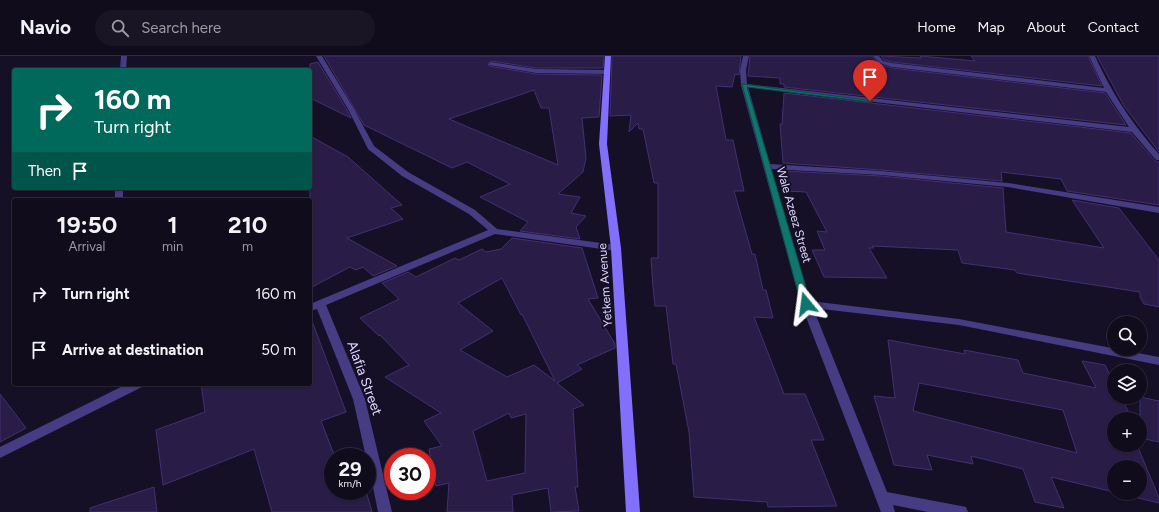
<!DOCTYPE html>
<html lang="en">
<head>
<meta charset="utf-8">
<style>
	:root { --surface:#100c1c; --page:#191525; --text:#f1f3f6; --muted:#9c9ba3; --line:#302c3b }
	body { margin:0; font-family:Figtree,sans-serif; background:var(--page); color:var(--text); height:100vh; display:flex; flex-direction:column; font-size:15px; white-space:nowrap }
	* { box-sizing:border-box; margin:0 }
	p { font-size:13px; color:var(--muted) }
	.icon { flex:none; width:22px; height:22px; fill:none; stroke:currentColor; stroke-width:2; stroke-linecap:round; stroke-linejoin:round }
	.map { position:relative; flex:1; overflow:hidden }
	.drawer { position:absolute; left:12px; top:142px; width:300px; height:188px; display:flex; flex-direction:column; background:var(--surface); border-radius:4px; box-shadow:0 1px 3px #0004,0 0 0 1px var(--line) }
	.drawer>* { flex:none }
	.hud { position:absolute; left:12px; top:12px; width:300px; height:122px; border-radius:4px; box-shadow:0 1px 3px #0004,0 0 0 1px var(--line); background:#00695c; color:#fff; overflow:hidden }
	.fabs { position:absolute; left:1107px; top:260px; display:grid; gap:8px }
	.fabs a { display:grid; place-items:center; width:40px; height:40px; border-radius:50%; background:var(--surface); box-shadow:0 1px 3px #0004,0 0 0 1px var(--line); font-size:20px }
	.speed { position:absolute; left:324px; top:392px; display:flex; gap:8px; font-size:20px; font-weight:700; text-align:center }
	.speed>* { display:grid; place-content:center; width:52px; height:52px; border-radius:50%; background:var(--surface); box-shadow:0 1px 3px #0004,0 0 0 1px var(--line); line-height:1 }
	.speed small { font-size:10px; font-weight:400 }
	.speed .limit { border:6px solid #d22; background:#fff; color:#111 }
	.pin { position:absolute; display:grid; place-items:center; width:34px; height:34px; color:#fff; margin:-41px -17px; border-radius:50% 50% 50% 0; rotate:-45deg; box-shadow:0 0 4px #0007 }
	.pin .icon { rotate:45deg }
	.me { position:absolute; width:44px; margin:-22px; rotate:344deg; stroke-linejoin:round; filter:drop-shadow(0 0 3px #0008) }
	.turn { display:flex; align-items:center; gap:14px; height:84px; padding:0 16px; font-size:18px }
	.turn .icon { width:52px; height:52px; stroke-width:2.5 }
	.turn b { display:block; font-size:28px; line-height:34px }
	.then { display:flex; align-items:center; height:38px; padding:0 16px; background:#0003; gap:8px; font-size:15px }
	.eta { display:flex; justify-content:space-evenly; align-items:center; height:68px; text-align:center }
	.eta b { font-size:24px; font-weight:700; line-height:28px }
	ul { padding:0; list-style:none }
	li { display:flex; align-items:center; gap:12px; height:56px; padding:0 16px }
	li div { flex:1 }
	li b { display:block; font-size:15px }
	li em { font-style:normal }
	header { display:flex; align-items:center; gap:24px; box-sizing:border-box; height:56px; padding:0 20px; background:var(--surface); border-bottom:1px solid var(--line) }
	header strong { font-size:19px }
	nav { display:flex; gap:22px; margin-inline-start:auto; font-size:14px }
	.search { width:280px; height:36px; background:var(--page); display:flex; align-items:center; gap:10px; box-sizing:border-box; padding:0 14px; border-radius:22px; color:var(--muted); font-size:15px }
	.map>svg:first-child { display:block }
	.building { fill:#291c47; stroke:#442f72; fill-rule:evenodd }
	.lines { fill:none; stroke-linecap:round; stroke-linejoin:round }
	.street { fill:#463c84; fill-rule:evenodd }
	.secondary { fill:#826ffc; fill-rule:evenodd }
	.route { fill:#0f766e; stroke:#0a4d48 }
	.labels { text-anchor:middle; stroke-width:4; stroke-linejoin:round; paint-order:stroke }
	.street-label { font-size:12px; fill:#dfd6fe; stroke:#161026 }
	.near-street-label { font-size:14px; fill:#dfd6fe; stroke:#161026 }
</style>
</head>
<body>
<header>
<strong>Navio</strong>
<div class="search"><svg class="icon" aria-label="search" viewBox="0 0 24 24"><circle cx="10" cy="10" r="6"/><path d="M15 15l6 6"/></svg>Search here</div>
<nav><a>Home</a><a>Map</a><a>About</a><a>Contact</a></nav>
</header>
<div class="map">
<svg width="1159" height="456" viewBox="0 0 1159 456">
	<rect width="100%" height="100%" fill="#161026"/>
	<!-- building -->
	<g class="building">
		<path d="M324 0H604L603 12H536L491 5 488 7 489 10 536 18 602 19 599 61 582 62 586 102 583 116 558 138 580 141 571 157 586 160 576 171 580 183 520 175 528 166 480 141 510 128 467 106 452 112 364 69ZM534 34 541 52H549L558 109 449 63Z"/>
		<path d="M612 0H741L739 19 735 18 732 31 716 30 726 84H733L744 135H734L752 198H755L763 234H766L773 262 754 261 784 338H805L824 384H811L837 450 768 451 767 446 694 441 689 376 676 308H673L666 250H655L653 231 651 202H658V127H654L643 73H639L638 67 629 76 631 59 610 60Z"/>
		<path d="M750 0H872L879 8 892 12 1105 37 1126 69 784 31V28H780V22L748 20Z"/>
		<path d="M881 0 921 2 920 0 975 5 971 0H1088L1102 30 892 6 884 4Z"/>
		<path d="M1097 0H1159V96L1124 50Z"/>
		<path d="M318 6 347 54 351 62 310 42V8Z"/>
		<path d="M784 37 1131 77 1155 105 1159 106V149L1067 135 1061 123 1001 116 1002 125 881 114 783 107 780 68H782Z"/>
		<path d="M310 80 348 101 402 149 391 152 403 163 347 182 397 210 373 220 363 211 356 214 350 211 310 232Z"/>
		<path d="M784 115 881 120 1003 132 1006 176 1104 192 1072 144 1119 152 1159 204V251L1144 248 1140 241V236L1017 217 1015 214 962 207 958 194 872 190 874 192H869L887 222 824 221 812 194H825L817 175 827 176 806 136 785 135Z"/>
		<path d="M512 182 582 192 598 242 588 243 615 288V292L577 309 582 313 557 327 584 349 573 353 578 431H575L579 455 551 456 548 432 512 439 513 456H447L449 427 436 430 429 393 442 390 424 365 441 357 385 321 409 309 380 279 379 280 360 262 399 243 382 227 408 216 416 221 455 202 459 204 482 193 486 196 501 193ZM502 222 521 259 522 258 555 325 534 309 507 321 460 294 493 275 458 247ZM509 357 511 362 526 358 525 417 487 425 473 375Z"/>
		<path d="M312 265 346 356 321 365 335 401H333V435H366L372 456H272L254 393 163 429 156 374 205 356 201 328H310V266Z"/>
		<path d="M888 284 965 298 964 294 1018 304 1023 317 1096 332 1082 305 1105 309 1114 327V341H1121L1132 363H1114V389H1137L1159 442V447L1118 437H1140V411H1114V436L1051 421 1064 452 1035 446 1023 413 971 400 973 408 927 399 932 414 894 409 874 340 895 342ZM919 327 1063 354 1077 397 913 355Z"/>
		<path d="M0 338 26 372 0 386Z"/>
		<path d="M1140 341 1159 345V386L1140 382Z"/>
		<path d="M154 431 157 456H90V452Z"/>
	</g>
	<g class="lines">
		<!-- street -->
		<g class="street">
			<path d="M121 0H127L126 14H120Z"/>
			<path d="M316 0H322L354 53 374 90 408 116 475 154 497 173 616 189 621 192 616 195 495 178 326 249 365 343 392 456H378L367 401H366L353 343 317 253 310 255V248L488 174 469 158 402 120 368 93 348 53Z"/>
			<path d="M743 0H749L746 14 747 28 1129 71 1106 36 892 11 879 7 873 0H879L883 5 892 7 1104 32 1089 0H1095C1113 39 1130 65 1159 98V104H1156L1132 76 748 31 770 108 881 115 1008 127 1159 151V157L1008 131 881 119 771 113 810 245 959 263 1159 301V309L959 269 813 252 887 436 961 450 966 451 968 456H928L893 449 895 456H881L801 248 741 29 740 14Z"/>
			<path d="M491 6 536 13 607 14 610 16 607 18 536 17 489 9V7Z"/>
			<rect x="115" y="132" width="8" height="12"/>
			<path d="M127 328H144L142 331 0 402V391Z"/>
		</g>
		<!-- secondary -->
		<path class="secondary" d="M605 0H611L607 88 621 192 640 456H626L611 192 599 88Z"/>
	</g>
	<!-- route -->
	<path class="route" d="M742 28 873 45 870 46 747 31 811 248 809 250H803L801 248Z"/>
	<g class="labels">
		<!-- street labels -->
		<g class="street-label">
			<text transform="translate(794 159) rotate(74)" y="4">Wale Azeez Street</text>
			<text transform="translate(605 229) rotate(-94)" y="4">Yetkem Avenue</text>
		</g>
		<!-- near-street labels -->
		<g class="near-street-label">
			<text transform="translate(365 322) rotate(70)" y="5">Alafia Street</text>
		</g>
	</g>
</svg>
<div class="fabs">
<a><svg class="icon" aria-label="search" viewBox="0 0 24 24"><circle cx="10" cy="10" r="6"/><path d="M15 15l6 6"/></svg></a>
<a><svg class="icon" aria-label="layers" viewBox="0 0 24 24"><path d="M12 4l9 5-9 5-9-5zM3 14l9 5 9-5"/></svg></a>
<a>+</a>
<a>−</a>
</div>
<div class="speed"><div>29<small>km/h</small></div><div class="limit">30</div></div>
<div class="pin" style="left:870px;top:45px;background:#d93025"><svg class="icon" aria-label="arrive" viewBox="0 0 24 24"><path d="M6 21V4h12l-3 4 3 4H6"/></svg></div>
<svg class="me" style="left:806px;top:248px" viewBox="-20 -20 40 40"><path d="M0-17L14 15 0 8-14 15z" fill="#0f766e" stroke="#fff" stroke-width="4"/></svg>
<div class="hud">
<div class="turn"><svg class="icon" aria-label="right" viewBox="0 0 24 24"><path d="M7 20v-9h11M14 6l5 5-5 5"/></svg><div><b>160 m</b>Turn right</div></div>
<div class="then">Then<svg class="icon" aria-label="arrive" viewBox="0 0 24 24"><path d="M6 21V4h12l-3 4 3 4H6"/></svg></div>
</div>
<section class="drawer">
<div class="eta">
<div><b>19:50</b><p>Arrival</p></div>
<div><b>1</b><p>min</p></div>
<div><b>210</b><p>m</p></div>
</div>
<ul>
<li><svg class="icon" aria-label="right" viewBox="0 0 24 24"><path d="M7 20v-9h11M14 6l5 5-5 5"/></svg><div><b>Turn right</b></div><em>160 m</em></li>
<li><svg class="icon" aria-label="arrive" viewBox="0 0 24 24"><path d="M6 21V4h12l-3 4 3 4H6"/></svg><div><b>Arrive at destination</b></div><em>50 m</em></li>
</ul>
</section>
</div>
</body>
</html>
